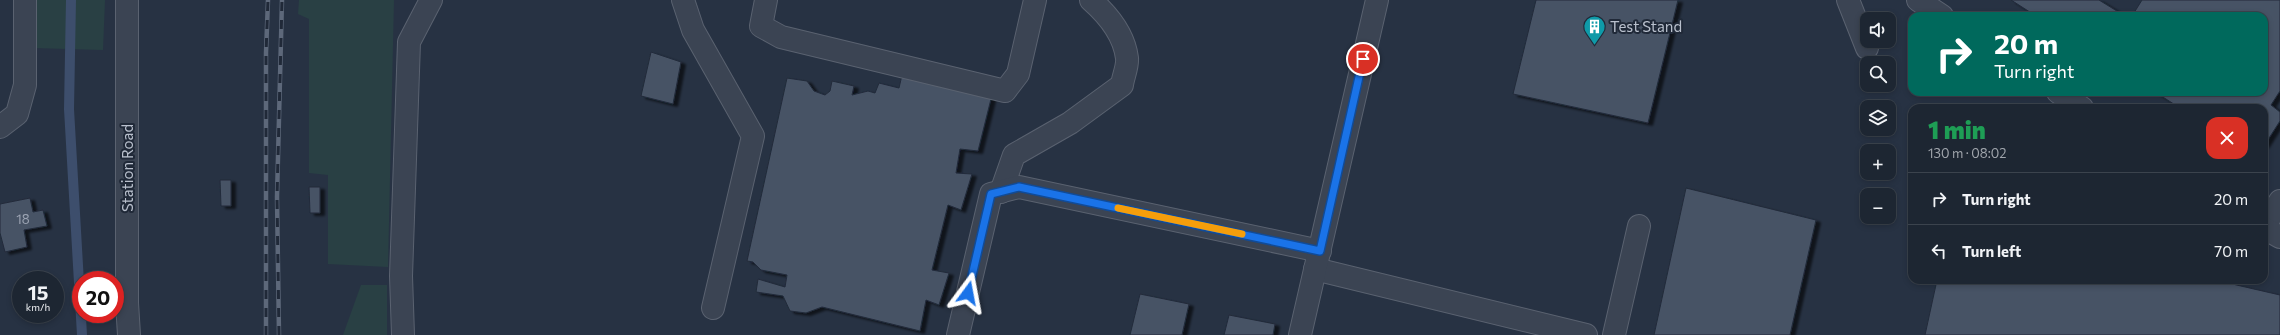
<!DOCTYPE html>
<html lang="en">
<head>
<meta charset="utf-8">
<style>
	:root { --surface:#1d2632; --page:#2a323e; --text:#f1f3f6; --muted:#a0a5ac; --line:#3b434d }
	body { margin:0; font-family:Commissioner,sans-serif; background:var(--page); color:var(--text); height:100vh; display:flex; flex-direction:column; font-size:15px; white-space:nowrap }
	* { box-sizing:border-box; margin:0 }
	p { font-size:13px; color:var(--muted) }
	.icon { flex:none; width:22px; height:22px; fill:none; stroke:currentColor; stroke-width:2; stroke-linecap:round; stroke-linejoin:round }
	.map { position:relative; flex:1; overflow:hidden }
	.side { position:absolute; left:1908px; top:104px; width:360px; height:180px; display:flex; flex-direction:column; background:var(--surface); border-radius:12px; box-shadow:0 2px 6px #0003,0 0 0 1px var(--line) }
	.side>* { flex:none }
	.hud { position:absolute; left:1908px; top:12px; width:360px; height:84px; border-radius:12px; box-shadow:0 2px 6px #0003,0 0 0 1px var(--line); background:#00695c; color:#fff; overflow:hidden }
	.controls { position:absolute; left:1860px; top:12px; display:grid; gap:8px }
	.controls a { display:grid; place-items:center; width:36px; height:36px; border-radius:8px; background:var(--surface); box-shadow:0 2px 6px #0003,0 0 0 1px var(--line); font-size:20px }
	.speed { position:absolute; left:12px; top:271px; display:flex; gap:8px; font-size:20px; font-weight:700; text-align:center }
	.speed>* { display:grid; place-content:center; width:52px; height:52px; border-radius:50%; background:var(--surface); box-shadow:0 2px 6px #0003,0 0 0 1px var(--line); line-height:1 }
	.speed small { font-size:10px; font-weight:400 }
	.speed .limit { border:6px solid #d22; background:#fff; color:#111 }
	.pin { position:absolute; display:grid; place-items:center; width:34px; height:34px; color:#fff; margin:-17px; border:2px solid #fff; border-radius:50%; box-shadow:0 1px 4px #0007 }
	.me { position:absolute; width:44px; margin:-22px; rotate:13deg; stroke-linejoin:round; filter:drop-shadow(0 0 3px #0008) }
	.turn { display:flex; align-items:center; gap:14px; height:84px; padding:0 20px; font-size:18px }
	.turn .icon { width:52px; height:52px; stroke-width:2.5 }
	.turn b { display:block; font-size:28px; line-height:34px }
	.round { display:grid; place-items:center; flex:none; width:42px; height:42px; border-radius:12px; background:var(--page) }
	.overview { display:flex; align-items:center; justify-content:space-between; height:68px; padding:0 20px }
	h1 { font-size:24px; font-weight:800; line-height:30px; color:#1e9e55 }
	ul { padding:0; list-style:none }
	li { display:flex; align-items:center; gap:12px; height:52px; padding:0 20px; border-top:1px solid var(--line) }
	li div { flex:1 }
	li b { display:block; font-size:15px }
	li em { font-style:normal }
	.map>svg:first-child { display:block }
	.green { fill:#294044 }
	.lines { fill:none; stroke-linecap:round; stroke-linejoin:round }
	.stream { stroke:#3d4e6c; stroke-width:10 }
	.building { fill:#465265; stroke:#222b3a; filter:url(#shadow) }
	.minor-casing { stroke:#5a6270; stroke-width:24 }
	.minor { stroke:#3b4453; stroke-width:22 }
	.rail-casing { stroke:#5d687a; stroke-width:4.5 }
	.rail { stroke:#202938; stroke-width:3; stroke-dasharray:9; stroke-linecap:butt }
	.route-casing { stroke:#114b97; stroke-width:10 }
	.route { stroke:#1a73e8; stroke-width:7 }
	.slow { stroke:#f59e0b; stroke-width:7 }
	.labels { text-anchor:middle; stroke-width:4; stroke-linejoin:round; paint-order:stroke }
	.number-label { font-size:13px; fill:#9ca4b3 }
	.poi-label { font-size:15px; fill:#b9c0cd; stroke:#202938; text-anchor:start }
	.street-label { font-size:15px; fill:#b9c0cd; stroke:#202938 }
</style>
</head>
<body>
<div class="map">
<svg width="2280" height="335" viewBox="0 0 2280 335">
	<defs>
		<filter id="shadow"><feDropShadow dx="4.5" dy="2.5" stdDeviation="1" flood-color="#0009"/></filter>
	</defs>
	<rect width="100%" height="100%" fill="#273243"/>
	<!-- green -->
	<g class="green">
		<path d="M33 0H105L103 50 33 48Z"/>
		<path d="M299 0H394L388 267 328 264V175L309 173V19L298 14Z"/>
		<path d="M361 285H387V335H343Z"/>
	</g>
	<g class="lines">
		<!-- stream -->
		<path class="stream" d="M71 0 69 109 82 335"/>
	</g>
	<!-- building -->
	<g class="building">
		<path d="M1536 0H1678L1648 123 1513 94Z"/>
		<path d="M2011 0H2099L2125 16H2036Z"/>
		<path d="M2142 0H2280V91L2271 105 2280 112V121L2264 146V108H2180L2155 92H2264V16H2132Z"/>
		<path d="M651 52 681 62 673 104 641 96Z"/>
		<path d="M902 75 992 95 978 151 960 149 956 173 972 174 961 210 948 205 932 270 949 273 939 305 926 300 920 331 822 307 806 313 790 311 783 296 756 292 758 279 785 287 787 275 761 270 753 262 747 261 787 78 807 81 814 91 825 95 830 91 832 81 854 86 852 95 868 91 875 93 879 83 899 88Z"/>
		<path d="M220 180H231V206H221Z"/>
		<path d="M309 187H320V213H310Z"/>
		<path d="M1686 188 1816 220 1790 335H1654Z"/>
		<path d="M30 198 33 212 43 210 47 226 24 230 27 247 5 252 0 233V204Z"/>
		<path d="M1937 280H2215L2280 295V335H1925Z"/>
		<path d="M1140 294 1189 304 1182 335H1130Z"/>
		<path d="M1229 315 1275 324 1273 335H1224Z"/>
	</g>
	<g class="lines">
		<defs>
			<g id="minor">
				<path d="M127 0V303L129 335"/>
				<path d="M683 0 693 30 753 136 713 308"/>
				<path d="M766 0 761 26 781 37 1005 91 1018 74 1035 0"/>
				<path d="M1848 0 1867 48"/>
				<path d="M1918 0 1942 16"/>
				<path d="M2058 92 2082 108"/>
				<path d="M0 127 17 114 25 85V0"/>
				<path d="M1001 192 1014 155 1070 123 1122 85C1123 77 1128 66 1127 58 1124 34 1108 15 1091 0"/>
				<path d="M2264 227 2280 201"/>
				<path d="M2264 228 2280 237"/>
				<path d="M1315 269 1586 335"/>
				<path d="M403 335 401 276 409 42 431 0"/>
				<path d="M958 335 991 194 1019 187 1320 251"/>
				<path d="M1300 335 1377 0"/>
				<path d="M1614 335 1639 226"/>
			</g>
		</defs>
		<!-- minor casing -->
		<use href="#minor" class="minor-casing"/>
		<!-- minor -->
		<use href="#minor" class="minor"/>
		<defs>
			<g id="rail">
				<path d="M266 335V53L268 0"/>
				<path d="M279 335 277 197 282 0"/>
			</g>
		</defs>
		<!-- rail casing -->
		<use href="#rail" class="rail-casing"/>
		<!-- rail -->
		<use href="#rail" class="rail"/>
	</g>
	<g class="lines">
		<defs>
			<path id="route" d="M968 293 991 194 1019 187 1320 251 1363 59"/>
		</defs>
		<!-- route casing -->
		<use href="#route" class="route-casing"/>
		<!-- route -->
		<use href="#route" class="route"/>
		<!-- slow -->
		<path class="slow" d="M1118 208 1242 234"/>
	</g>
	<!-- icons -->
	<defs>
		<symbol id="building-pin" viewBox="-11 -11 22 30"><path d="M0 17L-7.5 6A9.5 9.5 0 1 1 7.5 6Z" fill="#0f9aa8" stroke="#202938"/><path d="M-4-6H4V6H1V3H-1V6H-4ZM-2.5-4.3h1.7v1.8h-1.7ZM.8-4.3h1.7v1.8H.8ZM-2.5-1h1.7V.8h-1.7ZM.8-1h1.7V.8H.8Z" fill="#fff"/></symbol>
	</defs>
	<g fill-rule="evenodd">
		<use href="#building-pin" x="1582" y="14" width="25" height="34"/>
	</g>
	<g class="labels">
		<!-- number labels -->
		<g class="number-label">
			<text x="23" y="224">18</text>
		</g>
		<!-- poi labels -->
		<g class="poi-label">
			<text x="1610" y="32">Test Stand</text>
		</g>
		<!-- street labels -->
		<g class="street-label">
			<text transform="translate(128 168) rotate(-90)" y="5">Station Road</text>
		</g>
	</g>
</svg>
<div class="controls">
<a><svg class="icon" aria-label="sound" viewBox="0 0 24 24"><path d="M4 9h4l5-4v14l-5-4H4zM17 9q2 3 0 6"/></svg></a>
<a><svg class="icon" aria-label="search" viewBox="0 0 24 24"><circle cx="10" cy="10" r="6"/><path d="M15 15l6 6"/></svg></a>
<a><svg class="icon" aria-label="layers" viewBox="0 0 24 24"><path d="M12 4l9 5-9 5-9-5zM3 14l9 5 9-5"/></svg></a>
<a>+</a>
<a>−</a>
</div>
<div class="speed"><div>15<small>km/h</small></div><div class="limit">20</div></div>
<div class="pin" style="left:1363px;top:59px;background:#d93025"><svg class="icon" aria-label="arrive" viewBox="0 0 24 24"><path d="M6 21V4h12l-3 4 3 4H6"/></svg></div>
<svg class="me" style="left:968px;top:293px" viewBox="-20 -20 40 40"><path d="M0-17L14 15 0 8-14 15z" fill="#1a73e8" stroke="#fff" stroke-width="4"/></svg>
<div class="hud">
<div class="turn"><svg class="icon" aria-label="right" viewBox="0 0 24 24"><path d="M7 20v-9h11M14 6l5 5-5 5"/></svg><div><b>20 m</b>Turn right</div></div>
</div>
<section class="side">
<div class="overview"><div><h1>1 min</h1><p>130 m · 08:02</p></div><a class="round" style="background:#d93025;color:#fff"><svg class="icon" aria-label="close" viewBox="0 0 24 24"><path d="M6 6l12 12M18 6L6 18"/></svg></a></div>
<ul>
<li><svg class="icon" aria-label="right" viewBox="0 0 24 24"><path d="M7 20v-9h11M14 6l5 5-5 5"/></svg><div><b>Turn right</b></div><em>20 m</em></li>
<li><svg class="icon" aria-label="left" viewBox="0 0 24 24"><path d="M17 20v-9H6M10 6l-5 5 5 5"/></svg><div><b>Turn left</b></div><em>70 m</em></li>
</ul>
</section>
</div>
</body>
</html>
